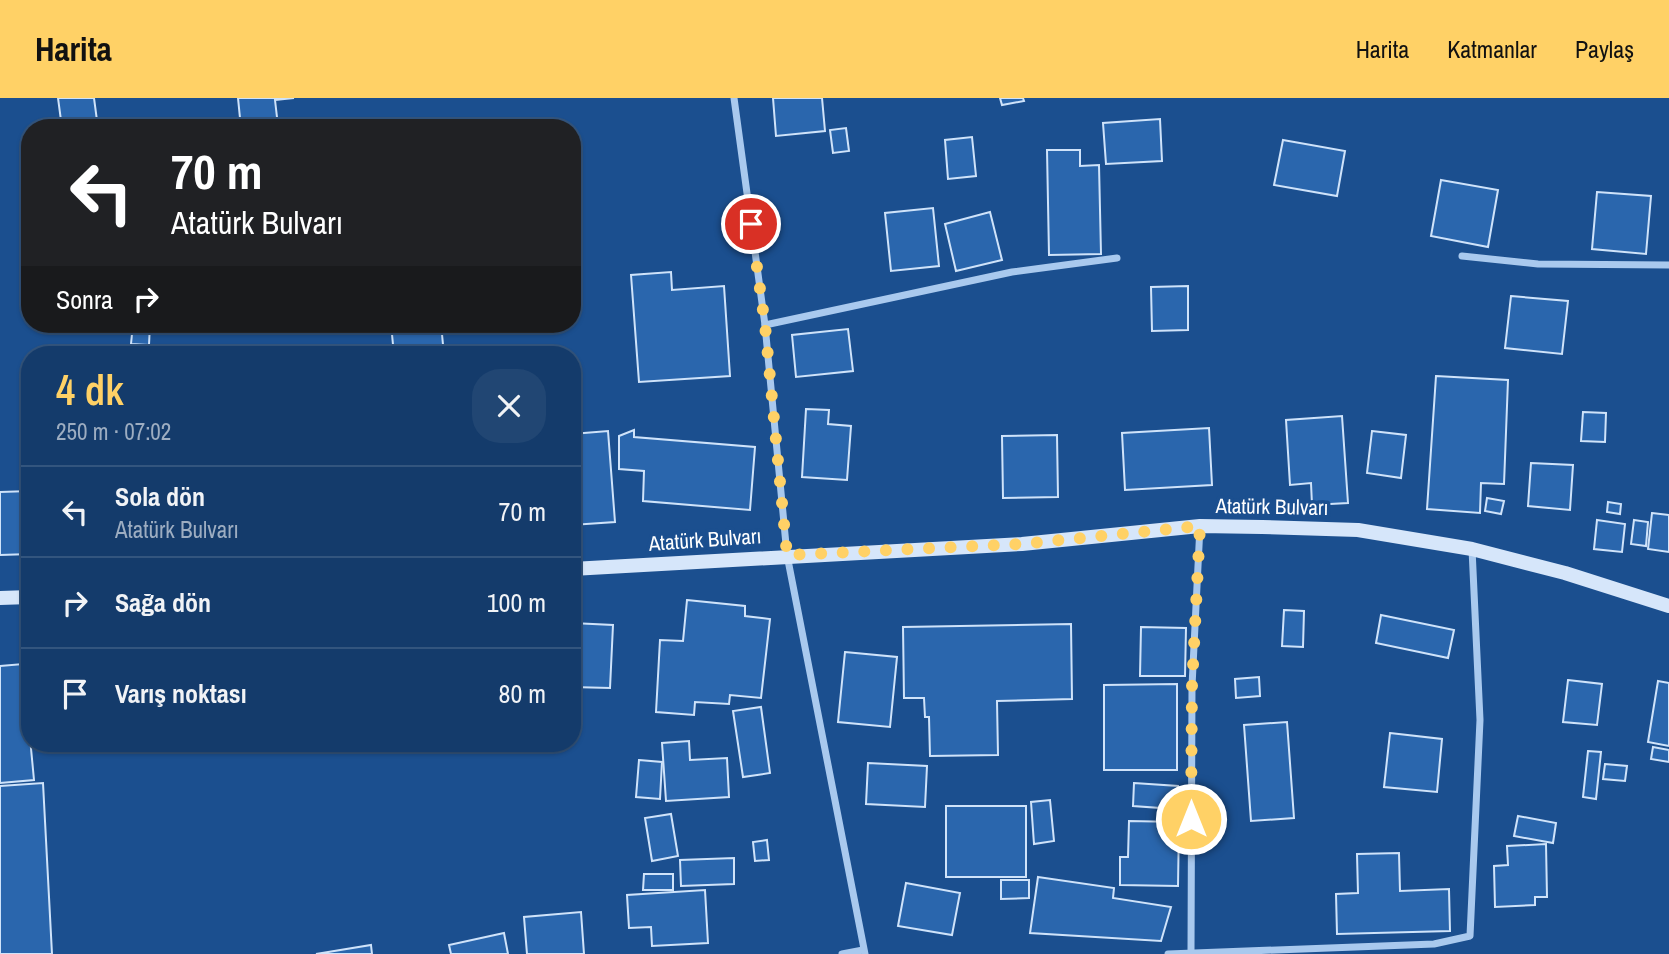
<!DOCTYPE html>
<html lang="tr">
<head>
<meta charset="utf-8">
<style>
	:root { --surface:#143b6b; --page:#214673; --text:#f1f3f6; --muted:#9dadc1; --line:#33557e; --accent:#ffd166 }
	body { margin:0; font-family:"Archivo Narrow",sans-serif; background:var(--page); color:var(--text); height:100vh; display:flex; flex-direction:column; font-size:26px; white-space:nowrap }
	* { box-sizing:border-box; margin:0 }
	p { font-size:23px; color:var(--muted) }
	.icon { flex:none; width:38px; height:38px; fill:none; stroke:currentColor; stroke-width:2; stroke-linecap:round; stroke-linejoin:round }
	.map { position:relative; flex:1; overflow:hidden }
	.details { position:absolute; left:21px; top:248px; width:560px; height:406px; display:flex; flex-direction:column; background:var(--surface); border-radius:28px; box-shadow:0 2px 5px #0004,0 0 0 2px var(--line) }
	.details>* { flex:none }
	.guide { position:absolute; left:21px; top:21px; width:560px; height:214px; border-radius:28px; box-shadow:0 2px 5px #0004,0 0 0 2px var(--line); background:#202124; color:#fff; overflow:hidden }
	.pin { position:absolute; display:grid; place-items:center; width:60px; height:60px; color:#fff; margin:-30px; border:4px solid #fff; border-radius:50%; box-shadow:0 2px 7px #0007 }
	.me { position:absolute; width:77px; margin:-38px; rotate:0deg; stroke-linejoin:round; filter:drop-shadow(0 0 5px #0008) }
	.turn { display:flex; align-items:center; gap:24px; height:147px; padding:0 35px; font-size:32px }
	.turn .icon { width:91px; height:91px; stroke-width:2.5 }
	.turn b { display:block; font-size:49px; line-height:60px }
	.then { display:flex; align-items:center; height:66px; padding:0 35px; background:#0003; gap:14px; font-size:26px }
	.round { display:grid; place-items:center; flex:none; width:74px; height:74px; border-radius:28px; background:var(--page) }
	.overview { display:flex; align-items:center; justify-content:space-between; height:119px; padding:0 35px }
	h1 { font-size:42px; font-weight:600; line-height:52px; color:var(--accent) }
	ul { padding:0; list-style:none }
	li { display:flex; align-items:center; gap:21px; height:91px; padding:0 35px; border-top:2px solid var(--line) }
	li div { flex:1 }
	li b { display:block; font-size:26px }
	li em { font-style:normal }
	header { display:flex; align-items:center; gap:42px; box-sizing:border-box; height:98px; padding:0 35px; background:var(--accent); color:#111 }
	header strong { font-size:33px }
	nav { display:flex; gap:38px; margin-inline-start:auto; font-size:24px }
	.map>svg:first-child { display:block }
	.building { fill:#2a66ad; stroke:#cfe3fa; stroke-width:2 }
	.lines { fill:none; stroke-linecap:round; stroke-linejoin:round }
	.street { stroke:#a9c9ee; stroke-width:7 }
	.secondary { stroke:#d6e6fa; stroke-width:14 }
	.route { stroke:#ffd166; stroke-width:12; stroke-dasharray:0 21.6 }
	.labels { text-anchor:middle; stroke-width:7; stroke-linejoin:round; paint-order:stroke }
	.street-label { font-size:21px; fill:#fff; stroke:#1b4f8f }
</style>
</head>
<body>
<header>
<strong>Harita</strong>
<nav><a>Harita</a><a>Katmanlar</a><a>Paylaş</a></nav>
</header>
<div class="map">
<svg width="1669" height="856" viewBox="0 0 1669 856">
	<rect width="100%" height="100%" fill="#1b4f8f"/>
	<!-- building -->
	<g class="building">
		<path d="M58 0H94L98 30H62Z"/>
		<path d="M238 0H294L275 2 278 28 264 30H241Z"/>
		<path d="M773 0H822L825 33 776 38Z"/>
		<path d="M1000 0H1023L1024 3 1002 7Z"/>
		<path d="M1160 21 1162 63 1106 66 1103 25Z"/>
		<path d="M846 30 849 53 833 55 830 32Z"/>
		<path d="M972 39 976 78 948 81 945 42Z"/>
		<path d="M1283 42 1345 53 1337 98 1274 87Z"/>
		<path d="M1047 52H1080V68L1099 67 1101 156 1049 157Z"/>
		<path d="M1441 82 1498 92 1488 149 1431 138Z"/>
		<path d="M1597 94 1651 98 1646 156 1592 151Z"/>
		<path d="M933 110 939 168 891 173 885 115Z"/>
		<path d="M990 114 1002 162 956 173 945 126Z"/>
		<path d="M671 174 672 192 724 188 730 278 639 284 631 177Z"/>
		<path d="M1188 188V232L1152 233 1151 189Z"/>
		<path d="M1511 198 1568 203 1562 256 1505 250Z"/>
		<path d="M40 226H69V227L40 230Z"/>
		<path d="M133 226H150L149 247 131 246Z"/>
		<path d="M391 226H441L444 257H394Z"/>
		<path d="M848 231 853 273 796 279 792 237Z"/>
		<path d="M57 249 104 250V257H57Z"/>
		<path d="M1436 278 1508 282 1504 386 1481 385 1480 415 1427 411Z"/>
		<path d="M806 311 829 312 828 326 851 328 847 382 802 379Z"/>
		<path d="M1583 314 1606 315 1605 344 1581 343Z"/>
		<path d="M1342 318 1348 405 1312 407 1311 385 1290 387 1286 322Z"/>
		<path d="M1209 330 1212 387 1125 392 1122 335Z"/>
		<path d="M634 332V339L755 349 750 412 643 403 644 373 619 371V338Z"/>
		<path d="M608 333 615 424 572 427V336Z"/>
		<path d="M1372 333 1406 337 1401 380 1367 375Z"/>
		<path d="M1057 337 1058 399 1003 400 1002 338Z"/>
		<path d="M1531 365 1573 367 1570 412 1528 408Z"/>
		<path d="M30 393V456L0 457V394Z"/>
		<path d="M1487 400 1504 403 1501 416 1485 413Z"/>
		<path d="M1608 404 1621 406 1620 416 1607 414Z"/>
		<path d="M1652 415 1669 417V454L1648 451Z"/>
		<path d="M1597 422 1625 426 1622 454 1594 451Z"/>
		<path d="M1634 422 1648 424 1646 448 1631 446Z"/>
		<path d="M687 502 745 508V518L770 521 761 600 730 597 729 606 695 604 694 617 656 614 660 542 683 543Z"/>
		<path d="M1284 512 1304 513 1303 549 1282 548Z"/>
		<path d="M1381 517 1454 532 1448 560 1376 545Z"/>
		<path d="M572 525 613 527 610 590 572 589Z"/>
		<path d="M1071 526 1072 601 997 603 998 657 930 658 929 619H925L924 600H904L903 529Z"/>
		<path d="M1141 529 1186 530 1185 578H1140Z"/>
		<path d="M845 554 897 559 890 629 838 624Z"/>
		<path d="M23 566 34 682 0 685V568Z"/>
		<path d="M1259 579 1260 598 1236 600 1235 581Z"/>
		<path d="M1568 582 1602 586 1597 627 1563 624Z"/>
		<path d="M1658 583 1669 585V648L1648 644Z"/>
		<path d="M1177 586V672H1104V587Z"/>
		<path d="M761 609 770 675 743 679 733 613Z"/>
		<path d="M1287 624 1294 720 1251 723 1244 627Z"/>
		<path d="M1390 635 1442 641 1437 694 1384 689Z"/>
		<path d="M689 643 690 662 727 660 729 699 666 703 662 645Z"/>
		<path d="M153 646H182V654L153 652Z"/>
		<path d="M1653 649 1669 652V664L1651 661Z"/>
		<path d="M1588 653 1601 654 1596 701 1583 699Z"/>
		<path d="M639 662 662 664 660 701 636 699Z"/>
		<path d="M868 665 927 668 925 709 866 706Z"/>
		<path d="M1605 666 1627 668 1625 683 1603 681Z"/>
		<path d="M43 685 52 856H0V688Z"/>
		<path d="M1134 685 1178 688 1175 723 1159 722 1160 710 1133 708Z"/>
		<path d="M1050 702 1054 743 1034 746 1031 704Z"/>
		<rect x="946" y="708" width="80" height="71"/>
		<path d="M671 716 678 758 652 763 645 720Z"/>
		<path d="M1518 718 1556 725 1553 745 1514 738Z"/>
		<path d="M1129 723 1179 724 1178 788 1120 787V759H1128Z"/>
		<path d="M767 742 769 762 755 763 753 744Z"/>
		<path d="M1546 746 1547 799H1535V807L1495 809 1494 768 1508 767 1507 748Z"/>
		<path d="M1399 755 1400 793 1449 791 1450 833 1337 836 1336 796 1358 795 1357 756Z"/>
		<path d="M734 760V786L681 788 680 762Z"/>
		<path d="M644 776H673V792H643Z"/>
		<path d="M1038 779 1114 790 1113 800 1171 809 1161 843 1030 835Z"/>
		<path d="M1001 782H1029V800L1001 801Z"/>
		<path d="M906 785 960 795 952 837 898 828Z"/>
		<path d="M705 792 708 845 652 848 651 829 629 830 627 797Z"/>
		<path d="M581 814 584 856H527L524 819Z"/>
		<path d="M504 835 508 856H451L449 847Z"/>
		<path d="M371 847 372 856H316Z"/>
	</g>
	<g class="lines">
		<!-- street -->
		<g class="street">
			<path d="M734 0 765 227 787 457 865 856"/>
			<path d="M1462 158 1538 166 1669 167"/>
			<path d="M765 227 1012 174 1117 160"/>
			<path d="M1191 854 1192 588 1200 428"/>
			<path d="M842 856 863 852"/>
			<path d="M1168 856 1434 846 1470 838 1480 622 1472 451"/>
		</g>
		<!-- secondary -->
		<g class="secondary">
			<path d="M572 471 1022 446 1200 428 1262 429 1358 432 1472 451 1565 475 1669 508"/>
			<path d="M0 500 30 499"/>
		</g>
	</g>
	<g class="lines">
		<!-- route -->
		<path class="route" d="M751 126 765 227 787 457 1022 446 1200 428 1192 588 1191 721"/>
	</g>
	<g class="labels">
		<!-- street labels -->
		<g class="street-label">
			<text transform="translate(1272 409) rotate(1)" y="7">Atatürk Bulvarı</text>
			<text transform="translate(705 442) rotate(-4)" y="7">Atatürk Bulvarı</text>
		</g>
	</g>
</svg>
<div class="pin" style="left:751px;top:126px;background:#d93025"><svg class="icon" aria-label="arrive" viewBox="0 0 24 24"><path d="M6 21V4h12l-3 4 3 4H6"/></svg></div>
<svg class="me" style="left:1191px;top:721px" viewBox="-20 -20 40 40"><circle r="17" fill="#ffd166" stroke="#fff" stroke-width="3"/><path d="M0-11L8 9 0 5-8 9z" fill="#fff"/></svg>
<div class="guide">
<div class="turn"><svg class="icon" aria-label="left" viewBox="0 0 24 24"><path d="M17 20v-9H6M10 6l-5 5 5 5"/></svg><div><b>70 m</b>Atatürk Bulvarı</div></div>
<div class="then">Sonra<svg class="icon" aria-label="right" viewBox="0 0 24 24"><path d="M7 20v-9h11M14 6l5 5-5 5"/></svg></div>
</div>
<section class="details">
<div class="overview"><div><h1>4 dk</h1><p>250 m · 07:02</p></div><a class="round"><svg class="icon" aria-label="close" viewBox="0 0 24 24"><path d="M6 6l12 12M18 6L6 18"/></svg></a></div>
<ul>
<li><svg class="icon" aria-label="left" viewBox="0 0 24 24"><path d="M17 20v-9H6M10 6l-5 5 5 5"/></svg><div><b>Sola dön</b><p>Atatürk Bulvarı</p></div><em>70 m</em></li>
<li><svg class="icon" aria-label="right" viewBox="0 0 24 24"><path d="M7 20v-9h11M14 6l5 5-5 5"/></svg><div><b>Sağa dön</b></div><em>100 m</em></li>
<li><svg class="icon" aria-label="arrive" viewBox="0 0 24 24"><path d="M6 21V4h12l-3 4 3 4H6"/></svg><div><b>Varış noktası</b></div><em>80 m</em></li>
</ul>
</section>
</div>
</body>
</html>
